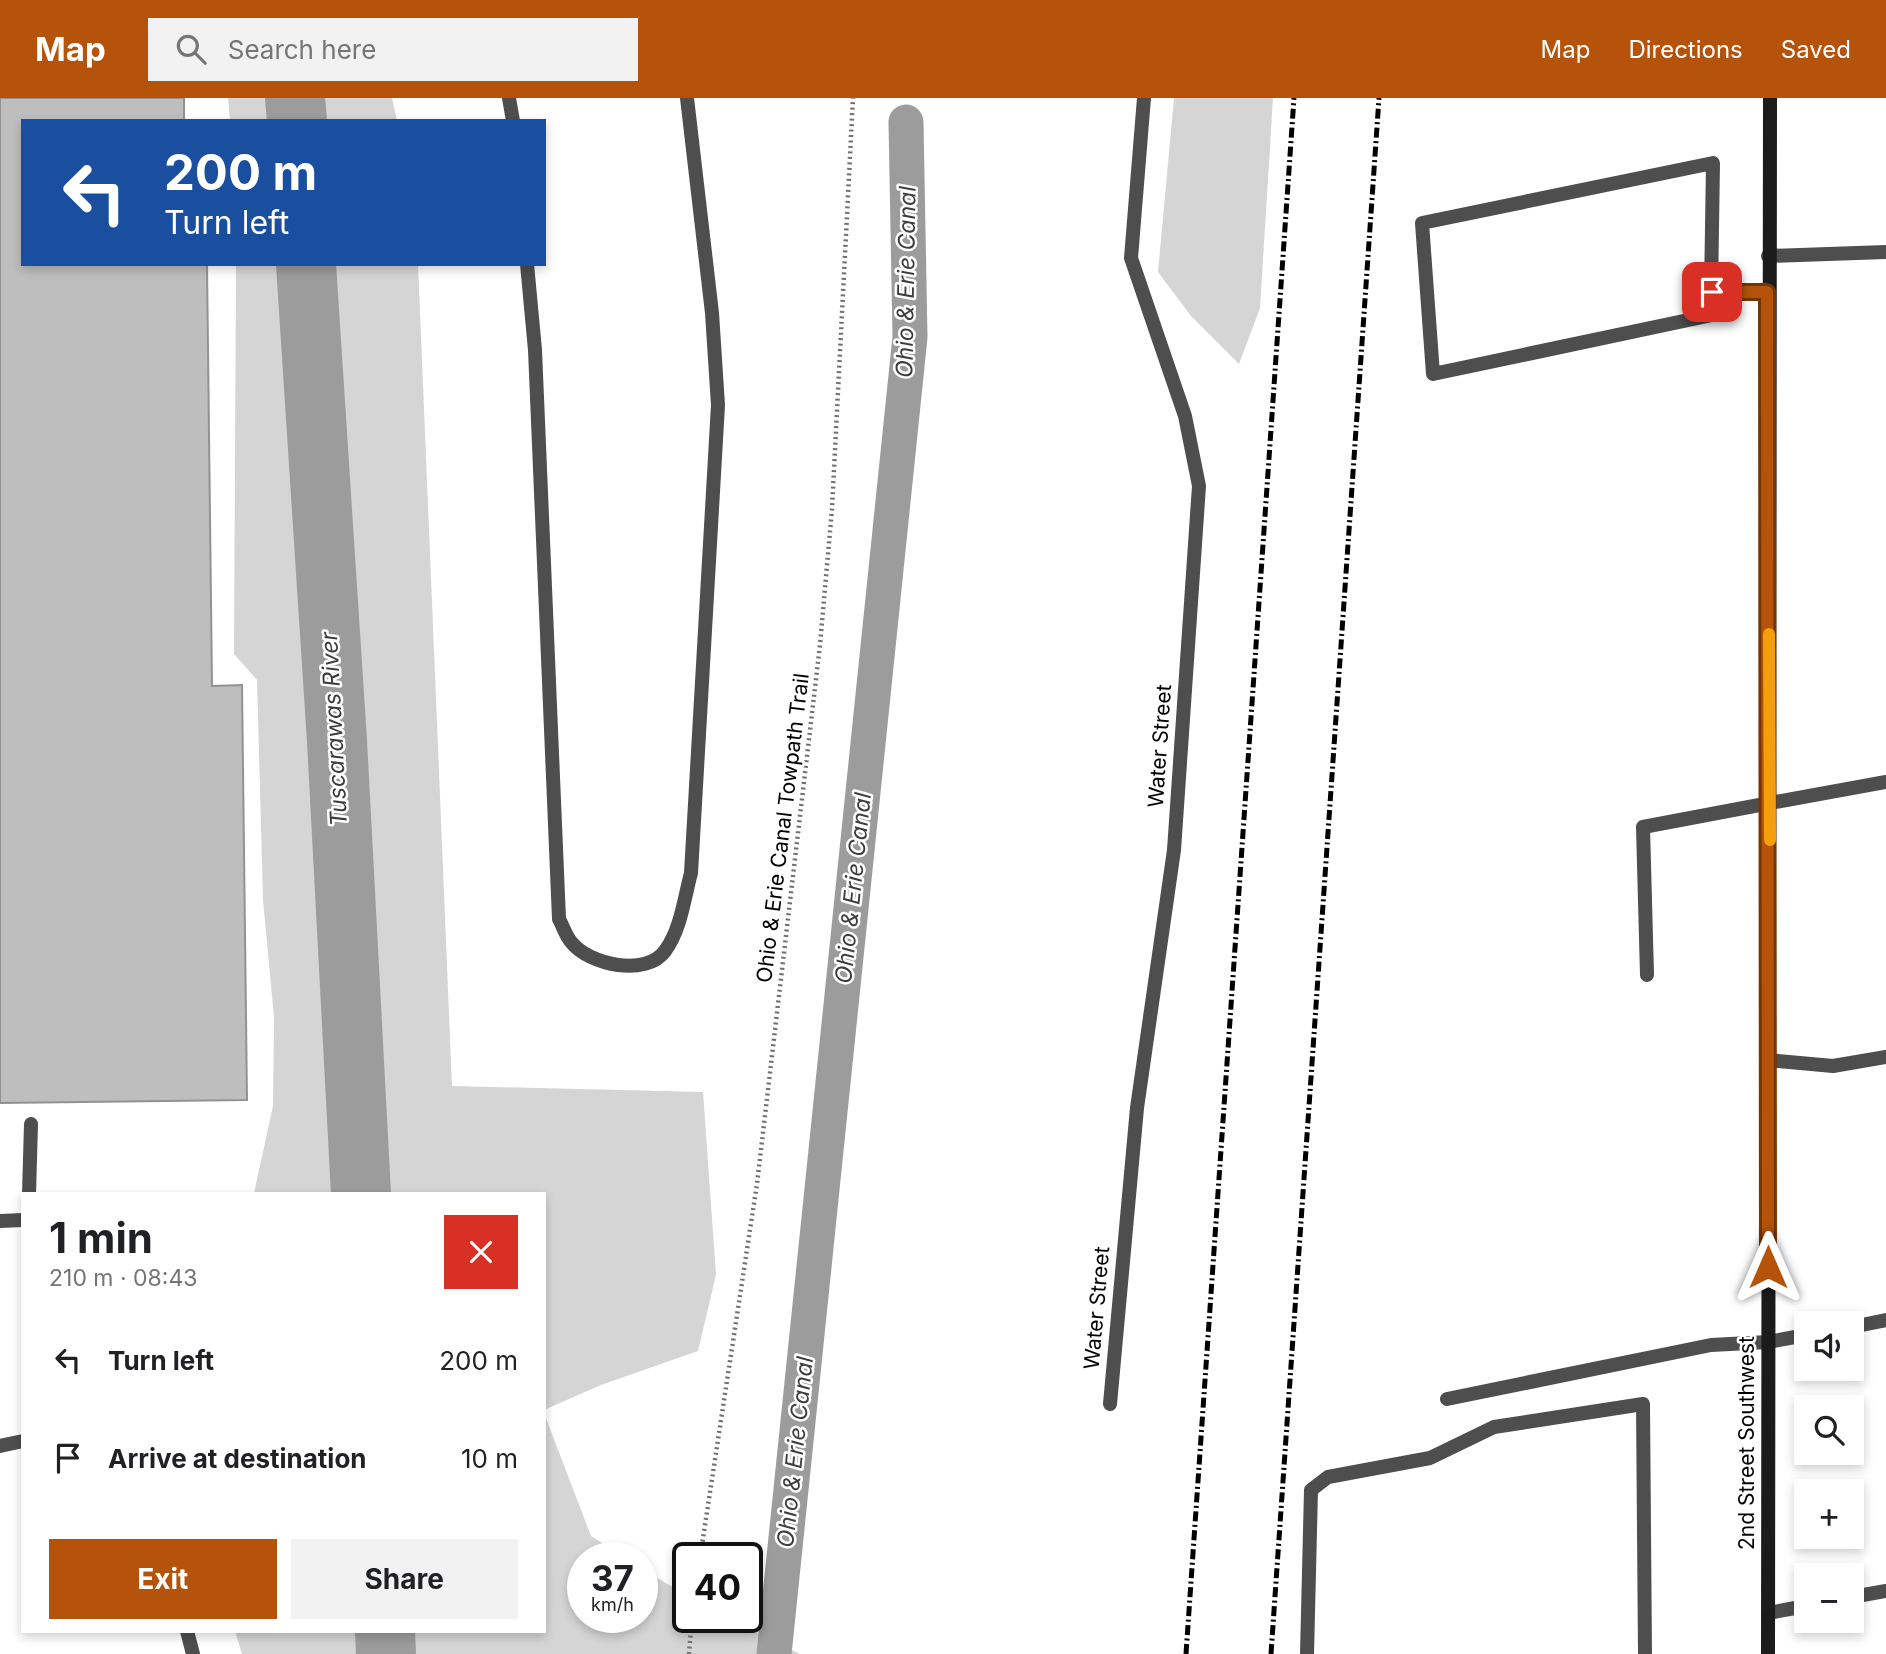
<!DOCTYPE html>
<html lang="en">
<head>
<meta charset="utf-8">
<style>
	:root { --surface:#fff; --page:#f2f2f2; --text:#202124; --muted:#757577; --accent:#b45309 }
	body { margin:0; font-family:Inter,sans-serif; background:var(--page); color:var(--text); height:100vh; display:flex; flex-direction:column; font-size:26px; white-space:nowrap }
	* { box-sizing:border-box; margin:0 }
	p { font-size:23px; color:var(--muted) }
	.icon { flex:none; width:38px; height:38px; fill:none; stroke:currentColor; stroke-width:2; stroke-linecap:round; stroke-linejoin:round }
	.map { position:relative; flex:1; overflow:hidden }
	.panel { position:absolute; left:21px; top:1094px; width:525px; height:441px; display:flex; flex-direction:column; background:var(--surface); border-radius:0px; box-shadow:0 4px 10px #0003 }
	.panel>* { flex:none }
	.guide { position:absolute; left:21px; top:21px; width:525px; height:147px; border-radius:0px; box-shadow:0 4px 10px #0003; background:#1a4fa0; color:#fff; overflow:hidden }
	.fabs { position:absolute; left:1794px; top:1213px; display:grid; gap:14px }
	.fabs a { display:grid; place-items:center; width:70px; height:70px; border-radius:0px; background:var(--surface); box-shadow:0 4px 10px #0003; font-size:35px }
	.speed { position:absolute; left:567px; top:1444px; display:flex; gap:14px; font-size:35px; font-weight:700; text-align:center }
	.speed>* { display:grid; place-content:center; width:91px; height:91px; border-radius:50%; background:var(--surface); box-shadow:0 4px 10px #0003; line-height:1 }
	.speed small { font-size:18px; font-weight:400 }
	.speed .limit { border:4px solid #111; border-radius:10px; background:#fff; color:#111 }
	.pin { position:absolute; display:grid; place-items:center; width:60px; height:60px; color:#fff; margin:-30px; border-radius:14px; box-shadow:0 4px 10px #0006 }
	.me { position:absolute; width:77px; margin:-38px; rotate:0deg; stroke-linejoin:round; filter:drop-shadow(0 0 5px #0008) }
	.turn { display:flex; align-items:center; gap:24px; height:147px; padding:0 28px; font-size:32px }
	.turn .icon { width:91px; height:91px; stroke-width:2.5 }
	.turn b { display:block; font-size:49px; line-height:60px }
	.round { display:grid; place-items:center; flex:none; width:74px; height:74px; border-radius:0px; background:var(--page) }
	.head { display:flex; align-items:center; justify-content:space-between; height:119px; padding:0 28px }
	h1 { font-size:42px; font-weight:700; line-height:52px }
	.primary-button { display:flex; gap:14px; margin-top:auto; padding:14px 28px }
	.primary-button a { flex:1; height:80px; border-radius:0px; background:var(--accent); color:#fff; font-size:28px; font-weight:700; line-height:80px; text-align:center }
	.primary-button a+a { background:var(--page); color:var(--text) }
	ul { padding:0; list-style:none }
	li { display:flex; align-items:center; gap:21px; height:98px; padding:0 28px }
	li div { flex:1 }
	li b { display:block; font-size:26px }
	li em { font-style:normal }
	header { display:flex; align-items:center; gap:42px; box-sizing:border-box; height:98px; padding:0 35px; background:var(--accent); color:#fff }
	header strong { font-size:33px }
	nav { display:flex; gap:38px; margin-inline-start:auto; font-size:24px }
	.search { width:490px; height:63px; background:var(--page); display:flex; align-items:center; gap:18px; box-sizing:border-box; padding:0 24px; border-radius:0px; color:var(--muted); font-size:26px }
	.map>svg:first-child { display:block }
	.green { fill:#d5d5d5 }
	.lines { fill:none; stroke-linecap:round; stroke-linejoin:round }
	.canal { stroke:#9c9c9c; stroke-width:35 }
	.river { stroke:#9c9c9c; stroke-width:60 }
	.building { fill:#bebebe; stroke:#929292; stroke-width:2 }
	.path { stroke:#707070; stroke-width:4.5; stroke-dasharray:2 3.5; stroke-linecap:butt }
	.lane { stroke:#4e4e4e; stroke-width:14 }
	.street { stroke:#4e4e4e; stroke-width:14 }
	.secondary { stroke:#1b1b1b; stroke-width:14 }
	.rail { stroke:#000; stroke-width:5; stroke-dasharray:10 3.5 2 3.5; stroke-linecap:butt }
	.route-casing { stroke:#753606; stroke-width:18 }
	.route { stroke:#b45309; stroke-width:12 }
	.slow { stroke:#f59e0b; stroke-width:12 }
	.labels { text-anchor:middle; stroke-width:5; stroke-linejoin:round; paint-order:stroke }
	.street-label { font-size:21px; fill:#000; stroke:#fff }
	.water-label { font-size:23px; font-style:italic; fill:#3d3d3d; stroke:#fff }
</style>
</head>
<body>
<header>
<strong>Map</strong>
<div class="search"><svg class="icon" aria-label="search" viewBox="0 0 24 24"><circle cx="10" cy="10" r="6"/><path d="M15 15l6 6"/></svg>Search here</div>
<nav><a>Map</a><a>Directions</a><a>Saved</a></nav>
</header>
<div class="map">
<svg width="1886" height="1556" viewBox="0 0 1886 1556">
	<rect width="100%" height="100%" fill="#fff"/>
	<!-- green -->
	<g class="green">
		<path d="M228 0H392L397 23H230Z"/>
		<path d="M1174 0H1273L1260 210 1239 266 1191 218 1158 174Z"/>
		<path d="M236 166H418L452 988 703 994 716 1177 698 1253 601 1287 544 1312V1096L254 1095 273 1008 274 919 263 802 257 582 234 556Z"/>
		<path d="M544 1315 591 1438 624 1459 583 1460V1519H642V1471L688 1498V1519H726L800 1556H242L235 1533H544Z"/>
	</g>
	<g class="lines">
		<!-- canal -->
		<path class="canal" d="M774 1556 910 239 906 24"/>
		<!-- river -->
		<g class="river">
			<path d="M295 0 297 23"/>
			<path d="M306 166 337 643 361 1096"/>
			<path d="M385 1533 386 1556"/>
		</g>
	</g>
	<!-- building -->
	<path class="building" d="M0 0H184V23H23V166H207L212 588 242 587 247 1002 0 1005Z"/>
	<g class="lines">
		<!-- path -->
		<g class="path">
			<path d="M700 1460 757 1086 820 547 832 411 853 0"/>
			<path d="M689 1556 692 1519"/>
		</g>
		<!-- lane -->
		<g class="lane">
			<path d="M509 0 513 23"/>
			<path d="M1768 158 1886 154"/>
			<path d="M527 166 535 252 559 821C563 828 566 839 572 845 590 867 646 879 665 853 681 831 684 801 691 775L718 307 712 215 687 0"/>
			<path d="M1711 194 1713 65 1422 125 1433 276 1712 217 1711 194H1767"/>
			<path d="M1647 877 1643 729 1770 705"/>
			<path d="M1768 962 1833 968 1886 959"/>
			<path d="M29 1096 31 1026"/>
			<path d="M0 1123 23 1122"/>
			<path d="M1447 1301 1711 1247 1768 1244"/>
			<path d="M1852 1499 1886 1493"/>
			<path d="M1768 1515 1806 1508"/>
			<path d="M187 1533 193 1556"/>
			<path d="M1307 1556 1311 1392 1328 1379 1430 1360 1494 1329 1643 1306 1645 1556"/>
		</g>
		<!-- street -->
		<g class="street">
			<path d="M1770 705 1886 684"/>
			<path d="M1852 1229 1886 1222"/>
			<path d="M1768 1244 1806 1237"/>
			<path d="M1110 1306 1137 1010 1174 752 1199 388 1185 318 1131 160 1144 0"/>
			<path d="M0 1348 23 1343"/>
		</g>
		<!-- secondary -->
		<path class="secondary" d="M1768 1556 1770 0"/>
		<!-- rail -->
		<g class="rail">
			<path d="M1186 1556 1294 0"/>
			<path d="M1271 1556 1379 0"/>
		</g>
	</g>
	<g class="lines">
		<defs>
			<path id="route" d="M1712 194H1767L1768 1169"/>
		</defs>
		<!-- route casing -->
		<use href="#route" class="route-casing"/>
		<!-- route -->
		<use href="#route" class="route"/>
		<!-- slow -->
		<path class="slow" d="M1769 536 1770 742"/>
	</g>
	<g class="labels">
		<!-- street labels -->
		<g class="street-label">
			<text transform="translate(1160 648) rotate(-86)" y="7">Water Street</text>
			<text transform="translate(783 730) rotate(-83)" y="7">Ohio &amp; Erie Canal Towpath Trail</text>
			<text transform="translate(1097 1210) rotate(-85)" y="7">Water Street</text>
			<text transform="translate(1747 1345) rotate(-90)" y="7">2nd Street Southwest</text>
		</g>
		<!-- water labels -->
		<g class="water-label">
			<text transform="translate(906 184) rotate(-89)" y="8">Ohio &amp; Erie Canal</text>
			<text transform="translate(334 631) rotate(-93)" y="8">Tuscarawas River</text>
			<text transform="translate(853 790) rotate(-84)" y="8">Ohio &amp; Erie Canal</text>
			<text transform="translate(795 1354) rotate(-84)" y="8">Ohio &amp; Erie Canal</text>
		</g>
	</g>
</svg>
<div class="fabs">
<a><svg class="icon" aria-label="sound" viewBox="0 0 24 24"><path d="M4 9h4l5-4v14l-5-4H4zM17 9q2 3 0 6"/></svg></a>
<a><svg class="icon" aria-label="search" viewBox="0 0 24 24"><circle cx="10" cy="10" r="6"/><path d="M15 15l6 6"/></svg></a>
<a>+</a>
<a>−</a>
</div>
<div class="speed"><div>37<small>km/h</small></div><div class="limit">40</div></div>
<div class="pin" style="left:1712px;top:194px;background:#d93025"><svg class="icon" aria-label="arrive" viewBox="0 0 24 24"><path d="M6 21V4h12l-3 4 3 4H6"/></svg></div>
<svg class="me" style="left:1768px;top:1169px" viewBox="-20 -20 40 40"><path d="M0-17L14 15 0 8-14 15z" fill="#b45309" stroke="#fff" stroke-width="4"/></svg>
<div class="guide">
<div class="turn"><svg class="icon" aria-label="left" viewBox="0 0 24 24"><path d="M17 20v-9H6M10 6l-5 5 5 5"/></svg><div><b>200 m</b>Turn left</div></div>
</div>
<section class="panel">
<div class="head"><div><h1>1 min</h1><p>210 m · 08:43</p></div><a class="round" style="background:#d93025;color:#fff"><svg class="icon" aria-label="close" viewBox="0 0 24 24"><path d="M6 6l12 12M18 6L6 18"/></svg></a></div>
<ul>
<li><svg class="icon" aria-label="left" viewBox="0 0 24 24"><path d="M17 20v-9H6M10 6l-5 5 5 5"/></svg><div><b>Turn left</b></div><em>200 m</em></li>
<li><svg class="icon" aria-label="arrive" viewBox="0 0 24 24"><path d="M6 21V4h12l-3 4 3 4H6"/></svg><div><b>Arrive at destination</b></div><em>10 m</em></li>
</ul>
<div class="primary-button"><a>Exit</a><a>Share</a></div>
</section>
</div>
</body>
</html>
